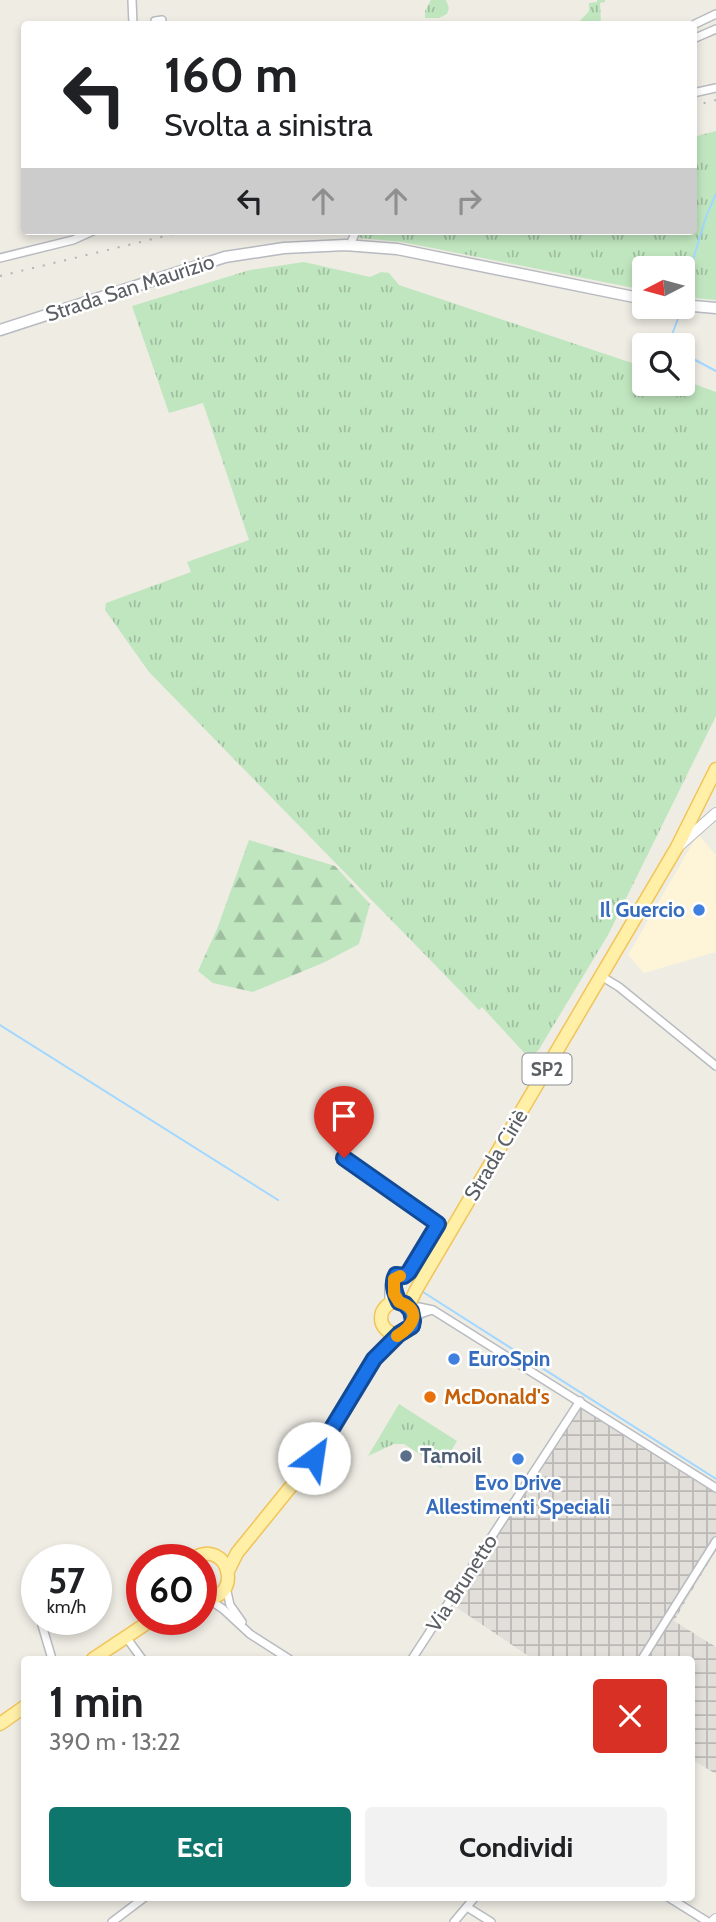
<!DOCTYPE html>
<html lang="it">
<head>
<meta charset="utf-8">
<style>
	:root { --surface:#fff; --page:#f2f2f2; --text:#202124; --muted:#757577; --accent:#0f766e }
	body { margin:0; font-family:Cabin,sans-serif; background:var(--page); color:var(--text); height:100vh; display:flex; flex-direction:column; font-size:26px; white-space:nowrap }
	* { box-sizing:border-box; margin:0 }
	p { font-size:23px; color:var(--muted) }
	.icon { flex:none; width:38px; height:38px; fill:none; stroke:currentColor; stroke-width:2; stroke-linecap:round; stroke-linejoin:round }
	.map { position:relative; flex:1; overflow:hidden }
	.sheet { position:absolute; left:21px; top:1656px; width:674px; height:245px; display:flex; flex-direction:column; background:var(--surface); border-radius:7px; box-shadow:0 4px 10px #0003 }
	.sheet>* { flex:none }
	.hud { position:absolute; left:21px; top:21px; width:676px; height:214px; border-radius:7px; box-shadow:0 4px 10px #0003; background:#fff; color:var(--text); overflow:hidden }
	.needle { width:46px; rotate:264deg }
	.fabs { position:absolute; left:632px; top:256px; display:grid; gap:14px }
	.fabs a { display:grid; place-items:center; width:63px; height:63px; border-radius:7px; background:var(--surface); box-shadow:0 4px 10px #0003; font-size:35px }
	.speed { position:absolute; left:21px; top:1544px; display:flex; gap:14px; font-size:35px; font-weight:700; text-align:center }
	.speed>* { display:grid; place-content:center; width:91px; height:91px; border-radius:50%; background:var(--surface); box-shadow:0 4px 10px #0003; line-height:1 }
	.speed small { font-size:18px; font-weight:400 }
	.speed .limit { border:10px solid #d22; background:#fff; color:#111 }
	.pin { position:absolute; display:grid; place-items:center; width:60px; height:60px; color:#fff; margin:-72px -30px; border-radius:50% 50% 50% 0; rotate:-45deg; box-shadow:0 0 7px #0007 }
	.pin .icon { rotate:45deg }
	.me { position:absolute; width:77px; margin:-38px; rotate:31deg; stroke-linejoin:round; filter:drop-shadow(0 0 5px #0008) }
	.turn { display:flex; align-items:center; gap:24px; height:147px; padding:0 28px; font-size:32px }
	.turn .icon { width:91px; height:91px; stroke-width:2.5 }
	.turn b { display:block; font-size:49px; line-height:60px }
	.lanes { display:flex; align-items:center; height:66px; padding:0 28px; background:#0003; justify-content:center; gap:35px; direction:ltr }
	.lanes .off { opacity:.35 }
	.round { display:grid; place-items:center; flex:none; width:74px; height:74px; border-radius:7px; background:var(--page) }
	.summary { display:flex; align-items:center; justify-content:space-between; height:119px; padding:0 28px }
	h1 { font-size:42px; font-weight:700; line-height:52px }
	.primary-button { display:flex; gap:14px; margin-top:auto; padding:14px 28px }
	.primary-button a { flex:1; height:80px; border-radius:7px; background:var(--accent); color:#fff; font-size:28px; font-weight:700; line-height:80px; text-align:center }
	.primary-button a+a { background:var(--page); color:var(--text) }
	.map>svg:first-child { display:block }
	.commercial { fill:#fef5d8 }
	.industrial { fill:url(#industrial-grid) }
	.grass { fill:url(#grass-tufts) }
	.forest { fill:url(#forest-firs) }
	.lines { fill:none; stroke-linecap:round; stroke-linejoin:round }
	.stream { stroke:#a2d8ff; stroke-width:2 }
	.minor-casing { stroke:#b8bbc0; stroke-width:10 }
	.tertiary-casing { stroke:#b8bbc0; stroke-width:12 }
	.secondary-casing { stroke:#b7bac0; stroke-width:13 }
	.primary-casing { stroke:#f2c458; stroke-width:15 }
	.minor { stroke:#fff; stroke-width:7 }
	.tertiary { stroke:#fff; stroke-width:10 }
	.secondary { stroke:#fff; stroke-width:10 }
	.primary { stroke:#ffefa7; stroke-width:12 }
	.rail { stroke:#b4b5b5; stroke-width:2; stroke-dasharray:2 9; stroke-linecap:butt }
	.route-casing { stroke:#114b97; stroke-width:18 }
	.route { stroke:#1a73e8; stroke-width:12 }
	.slow { stroke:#f59e0b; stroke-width:12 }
	.shop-dot { fill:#3f7fe0; stroke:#fff; stroke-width:2.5 }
	.food-dot { fill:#e8710a; stroke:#fff; stroke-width:2.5 }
	.service-dot { fill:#5c6f8a; stroke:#fff; stroke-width:2.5 }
	.labels { text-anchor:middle; stroke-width:5; stroke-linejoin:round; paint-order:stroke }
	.shield { fill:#fff; stroke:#8c8f92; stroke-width:2 }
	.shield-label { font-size:19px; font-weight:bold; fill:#5b5f64 }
	.street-label { font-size:21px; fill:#5b5f64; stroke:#fff }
	.shop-label { font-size:21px; font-weight:bold; fill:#366cbe; stroke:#fff; text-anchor:end }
	.food-label { font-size:21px; font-weight:bold; fill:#c56008; stroke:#fff; text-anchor:start }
	.service-label { font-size:21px; font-weight:bold; fill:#4e5e75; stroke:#fff; text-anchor:start }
</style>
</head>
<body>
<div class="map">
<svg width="716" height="1922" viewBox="0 0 716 1922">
	<defs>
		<pattern id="industrial-grid" width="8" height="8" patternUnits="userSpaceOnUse" patternTransform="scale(1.75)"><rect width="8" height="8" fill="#e2dfdb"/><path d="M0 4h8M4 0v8" fill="none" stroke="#bab8b5"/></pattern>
		<pattern id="grass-tufts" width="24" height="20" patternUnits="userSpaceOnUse" patternTransform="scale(1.75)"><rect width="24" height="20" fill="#c0e6bf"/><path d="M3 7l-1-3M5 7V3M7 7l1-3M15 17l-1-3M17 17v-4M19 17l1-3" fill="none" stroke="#9fbe9f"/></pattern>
		<pattern id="forest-firs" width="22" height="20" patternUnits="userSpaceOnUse" patternTransform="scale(1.75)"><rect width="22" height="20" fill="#c0e6bf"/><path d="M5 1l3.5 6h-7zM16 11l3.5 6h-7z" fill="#9fbe9f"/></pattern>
	</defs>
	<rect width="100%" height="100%" fill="#eeece3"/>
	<!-- commercial -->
	<path class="commercial" d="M698 834 716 855V952L644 973 628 955Z"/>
	<!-- industrial -->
	<path class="industrial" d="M576 1400 716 1491V1550L674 1621 716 1647V1774L691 1759V1659H533L453 1605Z"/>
	<!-- grass -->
	<g class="grass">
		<path d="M431 0H446L449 8 447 14 439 18H425V11Z"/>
		<path d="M597 0H605V2L600 3 601 24H581L580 21 589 11V3L597 2Z"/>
		<path d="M716 131V300L683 297 682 268H644V290L402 242 358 238 361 231H693V137Z"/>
		<path d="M304 262 370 277 381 272 389 273 399 285 644 367V383H682L683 380 716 392V716L608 935 538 1051 528 1057 482 1007 479 1010 149 672 105 610 106 603 191 572 187 562 249 540 203 403 169 413 132 306 250 270Z"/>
		<path d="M399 1404 457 1441 441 1468 404 1444H394L368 1456Z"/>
	</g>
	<!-- forest -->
	<path class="forest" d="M249 840 335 866 370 904 359 944 325 962 253 992 213 983 198 971 217 929Z"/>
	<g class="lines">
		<!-- stream -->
		<g class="stream">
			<path d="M687 296 684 292 686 282 707 214 716 194"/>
			<path d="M668 345 679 316"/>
			<path d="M682 353 716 371"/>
			<path d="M0 1025 278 1200"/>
			<path d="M423 1292 716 1479"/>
		</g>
		<defs>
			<g id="minor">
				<path d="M132 0 133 24"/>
				<path d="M155 24V21L162 20"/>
				<path d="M695 24 716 14"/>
				<path d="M693 39 716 29"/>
				<path d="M693 93 716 88"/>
				<path d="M350 245 356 231"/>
				<path d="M0 258 73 240 93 231"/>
				<path d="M601 976 619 987 716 1066"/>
				<path d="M344 1158 438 1222V1224L409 1272 404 1276 396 1275 389 1286V1305"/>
				<path d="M394 1279V1294L399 1302"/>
				<path d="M411 1311 419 1307 433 1310 716 1488"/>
				<path d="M412 1326 420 1314 432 1310"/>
				<path d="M96 1586 102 1583 98 1574"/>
				<path d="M226 1587 230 1605 242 1622"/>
				<path d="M208 1599 223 1609 250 1634 289 1659"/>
				<path d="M126 1637 142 1659"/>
				<path d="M52 1659 42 1625 52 1619"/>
				<path d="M412 1659 580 1401"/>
				<path d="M642 1659 716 1541"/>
				<path d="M668 1897 708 1922"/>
				<path d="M467 1907 491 1922"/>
				<path d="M112 1922 145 1897"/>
				<path d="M454 1922 475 1897"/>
			</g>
			<g id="tertiary">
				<path d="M680 845 716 813"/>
				<path d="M713 1922 716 1919"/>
			</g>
			<g id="secondary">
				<path d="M682 305 716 308"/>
				<path d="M0 330 225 257 284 248 345 245 397 249 644 299"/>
			</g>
			<g id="primary">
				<circle cx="397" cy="1318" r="16"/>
				<path d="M408 1307 416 1290 677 847 716 769"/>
				<path d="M192 1559C230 1535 245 1603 201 1598"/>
				<path d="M228 1571 237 1553 314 1458 374 1359 399 1334"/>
				<path d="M93 1659 153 1619"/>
				<path d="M0 1724 24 1707"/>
			</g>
		</defs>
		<!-- minor casing -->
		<use href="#minor" class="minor-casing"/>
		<!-- tertiary casing -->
		<use href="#tertiary" class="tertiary-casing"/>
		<!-- secondary casing -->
		<use href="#secondary" class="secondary-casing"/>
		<!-- primary casing -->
		<use href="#primary" class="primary-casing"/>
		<!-- minor -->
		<use href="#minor" class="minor"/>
		<!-- tertiary -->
		<use href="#tertiary" class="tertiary"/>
		<!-- secondary -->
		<use href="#secondary" class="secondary"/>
		<!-- primary -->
		<use href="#primary" class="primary"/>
		<!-- rail -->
		<g class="rail">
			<path d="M693 106 716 100"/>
			<path d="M0 276 186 231"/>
		</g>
	</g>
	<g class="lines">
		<defs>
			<path id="route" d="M314 1458 374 1359 399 1334 412 1326 413 1321 411 1311 405 1304 399 1302C395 1294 391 1284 396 1275L404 1276 409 1272 438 1224 344 1158"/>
		</defs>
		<!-- route casing -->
		<use href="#route" class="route-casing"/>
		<!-- route -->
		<use href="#route" class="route"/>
		<!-- slow -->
		<path class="slow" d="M397 1336C412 1327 424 1310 399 1302L394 1294V1279L400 1276"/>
	</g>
	<!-- markers -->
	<g class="shop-dot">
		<circle cx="699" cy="910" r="7"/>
		<circle cx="454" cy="1359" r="7"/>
		<circle cx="518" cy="1459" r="7"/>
	</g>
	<circle class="food-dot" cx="430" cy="1397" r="7"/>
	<circle class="service-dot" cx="406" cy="1456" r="7"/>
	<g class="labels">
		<!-- shield labels -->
		<rect class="shield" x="522.5" y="1053.5" width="49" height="31" rx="5"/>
		<g class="shield-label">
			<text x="547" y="1076">SP2</text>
		</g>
		<!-- street labels -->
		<g class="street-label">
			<text transform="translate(130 288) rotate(-18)" y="7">Strada San Maurizio</text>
			<text transform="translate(496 1155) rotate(-59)" y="7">Strada Ciriè</text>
			<text transform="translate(462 1583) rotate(-57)" y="7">Via Brunetto</text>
		</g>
		<!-- shop labels -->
		<g class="shop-label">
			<text x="685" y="917">Il Guercio</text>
			<text x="468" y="1366" text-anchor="start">EuroSpin</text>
			<text x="518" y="1490" text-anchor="middle">Evo Drive<tspan x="518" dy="24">Allestimenti Speciali</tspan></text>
		</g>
		<!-- food labels -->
		<g class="food-label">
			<text x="444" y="1404">McDonald's</text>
		</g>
		<!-- service labels -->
		<g class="service-label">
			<text x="420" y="1463">Tamoil</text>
		</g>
	</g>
</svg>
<div class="fabs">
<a><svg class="needle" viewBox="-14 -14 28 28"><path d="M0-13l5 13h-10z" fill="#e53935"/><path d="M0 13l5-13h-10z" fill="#757577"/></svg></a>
<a><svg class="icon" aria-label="search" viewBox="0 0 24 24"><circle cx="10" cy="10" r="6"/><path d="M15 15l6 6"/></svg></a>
</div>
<div class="speed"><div>57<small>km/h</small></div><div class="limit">60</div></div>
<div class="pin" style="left:344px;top:1158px;background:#d93025"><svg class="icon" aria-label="arrive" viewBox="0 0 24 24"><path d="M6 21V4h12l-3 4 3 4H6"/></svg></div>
<svg class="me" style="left:314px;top:1458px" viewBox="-20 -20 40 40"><circle r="19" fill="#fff"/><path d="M0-13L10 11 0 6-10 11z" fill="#1a73e8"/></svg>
<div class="hud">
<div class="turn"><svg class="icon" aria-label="left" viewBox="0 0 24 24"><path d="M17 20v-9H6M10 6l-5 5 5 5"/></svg><div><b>160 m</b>Svolta a sinistra</div></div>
<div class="lanes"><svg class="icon" aria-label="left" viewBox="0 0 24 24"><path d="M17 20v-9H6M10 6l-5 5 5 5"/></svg><svg class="icon off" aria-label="ahead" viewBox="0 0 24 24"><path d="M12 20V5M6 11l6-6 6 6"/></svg><svg class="icon off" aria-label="ahead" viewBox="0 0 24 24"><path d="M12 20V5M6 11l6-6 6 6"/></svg><svg class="icon off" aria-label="right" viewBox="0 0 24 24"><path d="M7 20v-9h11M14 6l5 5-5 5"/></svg></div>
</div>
<section class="sheet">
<div class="summary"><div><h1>1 min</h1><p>390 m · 13:22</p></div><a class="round" style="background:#d93025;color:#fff"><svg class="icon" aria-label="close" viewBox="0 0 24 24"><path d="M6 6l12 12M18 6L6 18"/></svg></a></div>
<div class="primary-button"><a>Esci</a><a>Condividi</a></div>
</section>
</div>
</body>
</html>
